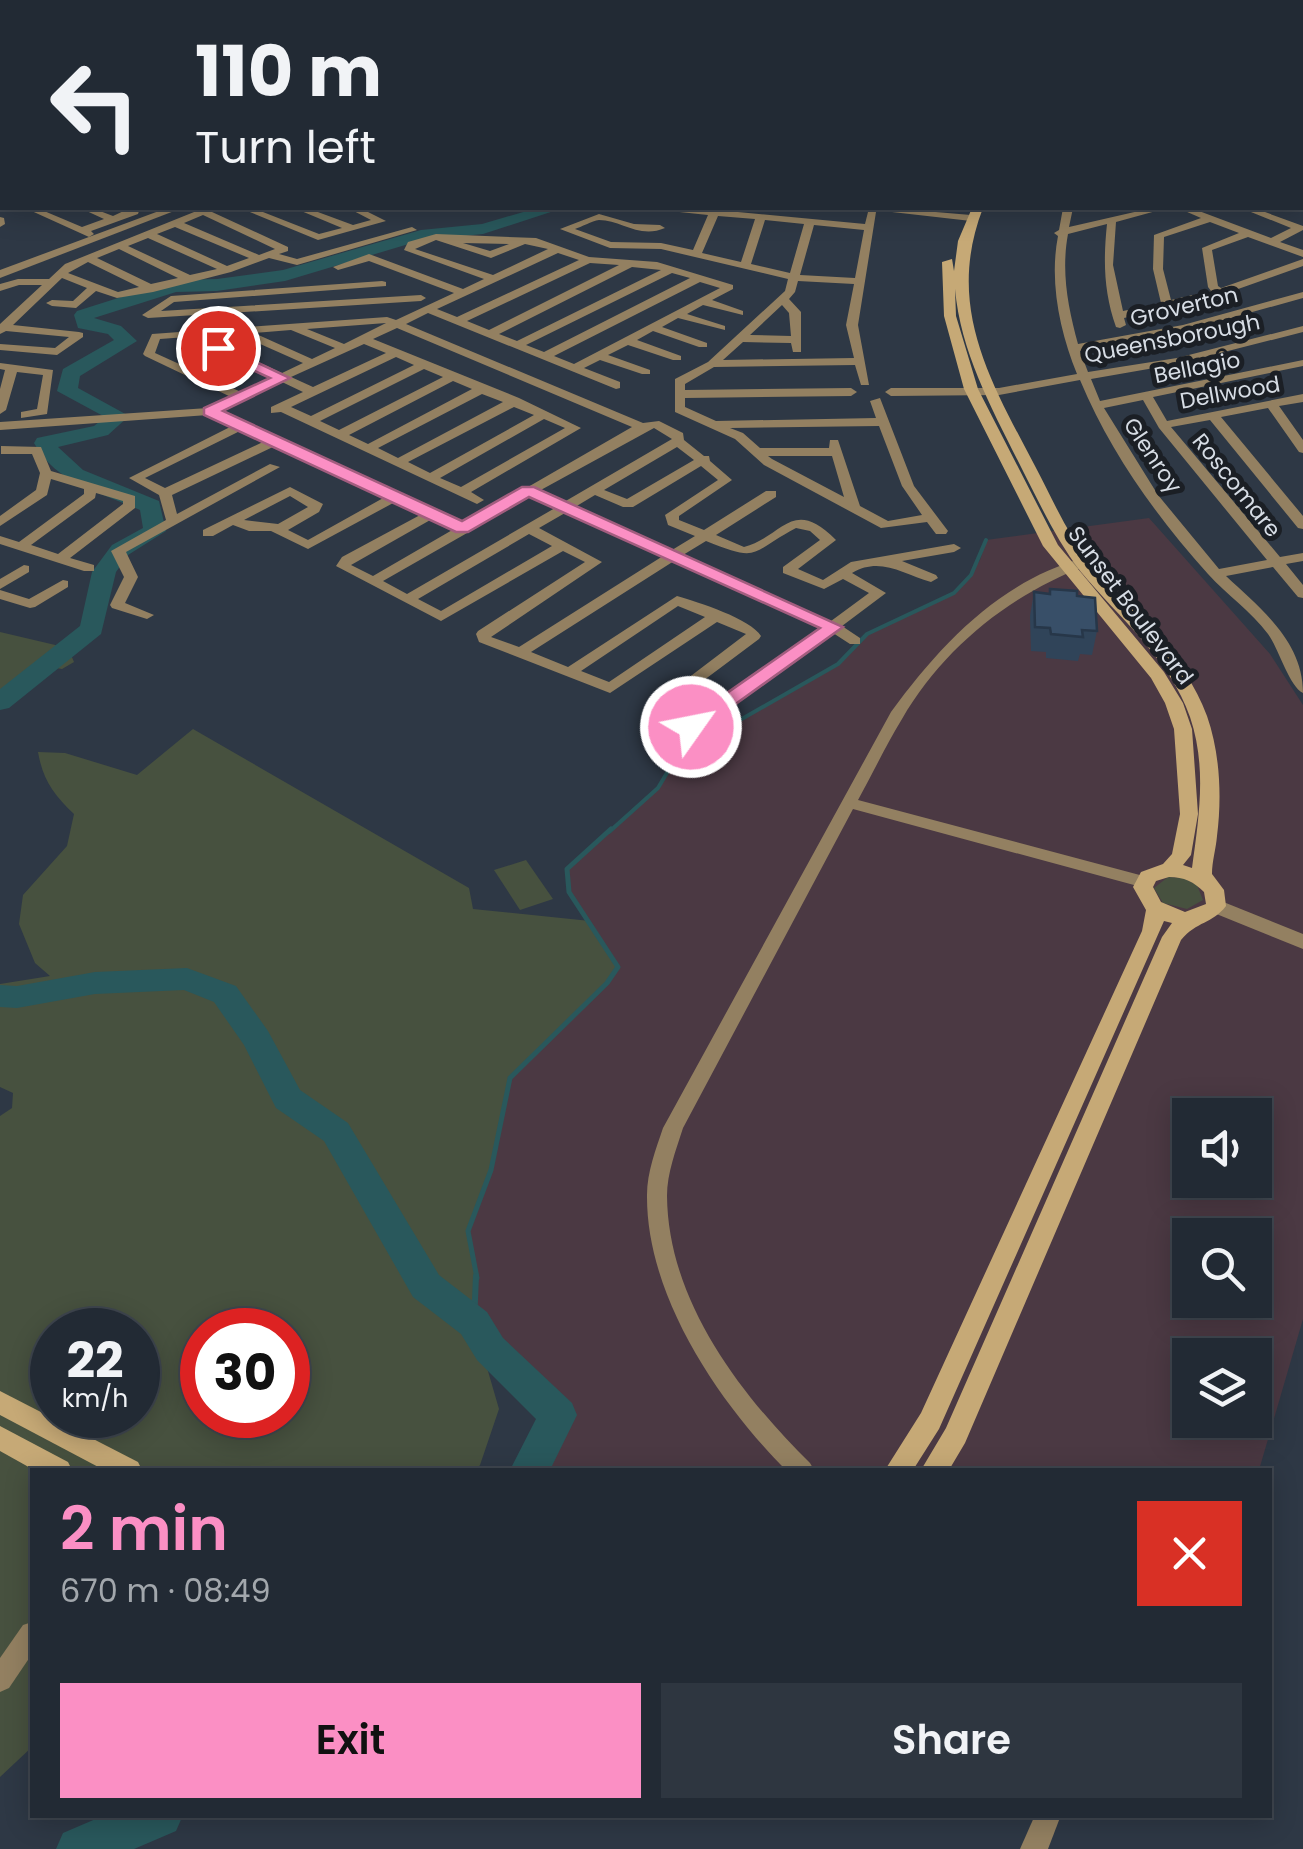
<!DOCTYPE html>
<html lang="en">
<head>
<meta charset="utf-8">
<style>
	:root { --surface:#222a34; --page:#2e3640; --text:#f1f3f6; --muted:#a2a7ac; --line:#3f464f; --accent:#fb8fc4 }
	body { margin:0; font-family:Poppins,sans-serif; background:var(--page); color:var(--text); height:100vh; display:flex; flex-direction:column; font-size:38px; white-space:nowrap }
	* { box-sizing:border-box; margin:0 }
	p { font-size:32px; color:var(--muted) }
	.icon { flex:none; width:55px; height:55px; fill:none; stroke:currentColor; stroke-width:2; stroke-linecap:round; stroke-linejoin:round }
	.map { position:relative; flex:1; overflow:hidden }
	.sheet { position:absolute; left:30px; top:1468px; width:1242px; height:350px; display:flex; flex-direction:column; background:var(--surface); border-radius:0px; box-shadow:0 5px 25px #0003,0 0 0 2px var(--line) }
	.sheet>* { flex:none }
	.top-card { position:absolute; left:0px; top:0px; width:1305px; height:210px; box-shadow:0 5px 25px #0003,0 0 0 2px var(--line); background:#222a34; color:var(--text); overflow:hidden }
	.buttons { position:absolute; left:1172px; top:1098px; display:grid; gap:20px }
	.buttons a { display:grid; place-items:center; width:100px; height:100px; border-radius:0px; background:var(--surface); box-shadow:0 5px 25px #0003,0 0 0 2px var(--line); font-size:50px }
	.speed { position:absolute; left:30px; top:1308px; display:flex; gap:20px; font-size:50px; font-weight:700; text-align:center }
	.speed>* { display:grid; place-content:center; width:130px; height:130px; border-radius:50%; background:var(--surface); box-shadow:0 5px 25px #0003,0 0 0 2px var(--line); line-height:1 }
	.speed small { font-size:25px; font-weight:400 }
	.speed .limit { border:15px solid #d22; background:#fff; color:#111 }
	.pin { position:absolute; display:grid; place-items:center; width:85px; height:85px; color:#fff; margin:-42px; border:5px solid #fff; border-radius:50%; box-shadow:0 2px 10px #0007 }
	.me { position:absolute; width:110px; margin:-55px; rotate:57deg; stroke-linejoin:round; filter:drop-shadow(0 0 8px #0008) }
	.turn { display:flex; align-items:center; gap:35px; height:210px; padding:0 30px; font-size:45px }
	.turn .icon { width:130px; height:130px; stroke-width:2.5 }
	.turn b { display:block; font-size:70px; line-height:85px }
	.round { display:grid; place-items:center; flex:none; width:105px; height:105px; border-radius:0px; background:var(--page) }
	.headline { display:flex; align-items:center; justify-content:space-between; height:170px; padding:0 30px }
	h1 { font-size:60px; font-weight:600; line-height:75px; color:var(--accent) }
	.action { display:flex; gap:20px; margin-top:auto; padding:20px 30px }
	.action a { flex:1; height:115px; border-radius:0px; background:var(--accent); color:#111; font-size:40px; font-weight:600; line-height:115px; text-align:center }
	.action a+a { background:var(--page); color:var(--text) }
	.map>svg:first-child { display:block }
	.commercial { fill:#4b3943; fill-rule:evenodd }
	.green { fill:#47513f; fill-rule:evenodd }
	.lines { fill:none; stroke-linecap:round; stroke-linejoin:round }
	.stream-far2 { stroke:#29585c; stroke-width:4 }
	.stream-far1 { stroke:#29585c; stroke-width:5 }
	.stream { stroke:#29585c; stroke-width:6 }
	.river { fill:#29585c; fill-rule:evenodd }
	.minor { fill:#938061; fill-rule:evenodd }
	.tertiary { fill:#938061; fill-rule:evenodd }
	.secondary { fill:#c6a976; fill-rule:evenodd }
	.wall { fill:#304459 }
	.building { fill:#384f68; stroke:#273749; stroke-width:2.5 }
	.route { fill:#fb8fc4; stroke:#a35d7f; stroke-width:2.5 }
	.labels { text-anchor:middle; stroke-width:10; stroke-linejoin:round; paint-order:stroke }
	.far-street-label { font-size:22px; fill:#d7dde5; stroke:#1b1f25 }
</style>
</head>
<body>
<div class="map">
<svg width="1303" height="1849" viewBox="0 0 1303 1849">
	<rect width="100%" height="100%" fill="#2e3845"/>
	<!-- commercial -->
	<path class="commercial" d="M1149 518 1270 654 1303 705V1319L1259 1470H531L558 1415 490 1349 474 1323 477 1280 468 1231 491 1170 510 1078 607 983 618 967 569 892 567 869 658 788 677 756 838 664 867 634 956 593 980 560 986 540ZM1190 1115H1255V1180H1190ZM1190 1235H1255V1300H1190ZM1190 1355H1255V1420H1190Z"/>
	<!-- green -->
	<g class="green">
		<path d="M0 632 68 648 74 662 62 669 45 666 0 702Z"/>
		<path d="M193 729 469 888 473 909 590 921 618 967 607 983 510 1078 491 1170 468 1231 477 1280 474 1323 499 1409 480 1465 476 1470H32V1747L0 1777V1116L12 1108 13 1093 0 1087V984L50 976 35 963 19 924 23 895 67 846 74 814C53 794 43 780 38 752L65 753 137 775ZM52 1330H138V1415H52ZM202 1330H288V1415H202Z"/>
		<path d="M526 860 553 899 520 910 494 870Z"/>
		<path d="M1168 877 1183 878 1197 885 1203 900 1187 909 1163 903 1154 888Z"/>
	</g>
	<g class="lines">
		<!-- stream-far2 -->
		<path class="stream-far2" d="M609 832 658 788 677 756 838 664 867 634 954 593 971 575 986 540"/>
		<!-- stream-far1 -->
		<path class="stream-far1" d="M477 1278 468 1231 491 1170 510 1078 607 983 618 967 569 892 567 869 611 829"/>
		<!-- stream -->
		<path class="stream" d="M474 1323 476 1276"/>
		<!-- river -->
		<g class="river">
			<path d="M537 208H563L483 234 422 240 285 281 217 291 176 292 94 318 121 326 137 341 80 376 78 388 129 416 108 435 58 447 83 470 159 501 166 531 128 555 116 572 101 634 9 708 0 710V689L80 626 92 572 112 545 143 528 140 510C101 492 56 484 34 443L37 438 94 426 105 417 57 391 63 369 114 340 108 334 78 328 74 315 77 311 175 280 217 279 283 270 421 230 482 224Z"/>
			<path d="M187 968 236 986 268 1031 300 1090 348 1123 439 1275 487 1312 503 1338 572 1403 577 1415 550 1470H510L536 1419 477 1360 461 1334 413 1297 324 1141 276 1108 244 1045 214 1002 184 990 95 994 17 1008 0 1007V985L17 986 95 972Z"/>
			<path d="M105 1815H183L176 1831 134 1849H56L63 1833Z"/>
		</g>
		<!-- minor -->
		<g class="minor">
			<path d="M0 0 13 2 0 3Z"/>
			<rect x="1302" y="12" width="1" height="4"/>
			<rect x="0" y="18" width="2" height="5"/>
			<rect x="1302" y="30" width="1" height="4"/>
			<rect x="1302" y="45" width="1" height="4"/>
			<path d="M2 164V170L0 171V165Z"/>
			<rect x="1302" y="183" width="1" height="6"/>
			<path d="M0 191 2 192V198L0 197Z"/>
			<path d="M1302 203 1303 209 1298 208H1302Z"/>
			<path d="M25 208H37L82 227 104 219 80 208H92L113 216 130 208H140L138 214 91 231 94 234 89 237Z"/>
			<path d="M204 208H217L212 212 288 247V251L279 254 297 259 412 227 417 230 297 265 269 258 231 272 153 292 117 298 96 291 76 308 52 306 46 303 52 300 73 301 87 288 62 278 13 325 79 332 83 333V337L57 355 0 350V344L55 348 69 337 6 331 0 334V324L42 285H19L0 291V284L18 279H49L65 264ZM203 215 275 249 259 255 184 223ZM175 227 249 258 227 266 157 234ZM148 238 217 269 190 275 128 246ZM119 249 178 278 151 284 97 258ZM88 262 139 287 118 292 68 273Z"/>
			<path d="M240 208H253L319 234 342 228 294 208H307L353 225 371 220 348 208H360L386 221 318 240Z"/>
			<path d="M665 208H696L865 224 868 212H876L858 325 869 385H861L855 365 714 367 685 384V390L851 388 857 392 851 396 685 398V407L716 421 876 418 870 401 880 398 914 486 948 531 946 534H936L927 522 881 528 764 465 735 439 675 412V379L708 362 785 291 788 279 661 249 610 248 560 229 599 214 634 224 660 225 665 228C639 239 621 220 599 220 592 221 581 227 575 229L611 242 661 243 693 250 708 215 670 211ZM718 216 755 219 741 262 702 253ZM765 220 804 224 790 273 751 264ZM814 225 864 230 855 278 800 275ZM798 281 854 284 846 325 854 358 723 360 743 342 791 343 793 352H801V312L789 299 795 292ZM782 305 789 313 791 336 750 335ZM879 426 902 486 922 515 888 521 860 506 838 440H830L829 448H760L743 433 730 428ZM768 456H832L844 497 772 459Z"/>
			<path d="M888 208 971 215 976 218 971 221 892 212Z"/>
			<path d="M1063 208H1073L1069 227 1152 208H1167L1116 222 1113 265 1123 311 1161 303 1153 269 1154 235 1201 218 1178 208H1191L1271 238 1291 228 1241 208H1254L1303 226V230L1280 242 1303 250V257L1248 237 1212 250 1218 286 1221 288 1303 259V266L1224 294 1124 318 1126 325 1120 328 1116 327C1104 293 1103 262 1107 224L1068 234C1061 272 1068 307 1078 344L1183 325 1303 292V298L1184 331 1080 351 1088 372 1177 358 1303 326V332L1177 364 1091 379 1100 401 1303 360V366L1153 397 1167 421 1303 394V402L1279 406 1303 440V453L1299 452 1268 408 1221 417 1303 516V529L1298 528 1210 420 1171 427 1280 557 1303 553V561L1286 564 1303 585V598L1298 597 1273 567 1226 576C1261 609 1303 641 1303 693 1289 686 1279 649 1268 634 1251 611 1227 595 1208 574 1156 516 1110 452 1080 380L999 395 891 396 885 392 891 388H999L1077 374C1060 332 1049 282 1058 236L1054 233 1059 230ZM1210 222 1239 233 1202 248 1208 287 1211 291 1171 300 1163 269 1164 237ZM1143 400 1159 428 1267 560 1219 569 1158 495 1104 408Z"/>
			<path d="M0 217 4 218 5 224 0 227Z"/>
			<path d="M436 234 536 238 589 257 657 262 733 285V289L712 300 743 311V315L703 305 687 314 725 326V330L678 318 662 327 707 343V347H699L653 331 637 340 681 356V360H673L628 345 608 355 650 370V374H642L600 360 584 368 620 382V388L616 389 428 313 406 324 643 423 659 421 683 433 684 440 704 456H709L710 461 732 480 679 516V520L704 530 766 491H776V497L716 535 744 547C784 536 792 496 836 540L798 569 823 580 851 562 954 544 961 548 954 552 902 561 936 575 938 578 931 582C903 574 880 556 852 573L886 593 842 626 860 638V644H850L833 633 694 732 650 707 746 634 717 622 610 693 479 642 476 634 478 631 585 562 563 551 441 621 336 566 342 557 422 514 395 502 308 549 271 531H249L233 525 213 536H203V530L290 487 323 504 319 512 288 530 308 540 385 497 275 446 172 495 177 514 270 464 280 467 126 552 138 577 125 603 154 615 147 619 112 608 110 605 124 577 111 551 166 520 159 495 129 478 232 426 208 415 0 430V422L208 408 231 397 145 356 143 354 152 334 387 317 396 320 454 293 369 261 338 270 333 267 369 254 463 289 484 279 404 250 408 242ZM436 240 491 258 525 244 548 249 493 275 415 249ZM463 243 509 244 490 251ZM558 253 579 260 457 317 437 309ZM590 263 619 265 489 330 467 321ZM632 267 661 270 517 341 499 334ZM672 273 690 278 544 352 526 345ZM700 282 720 288 574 364 554 356ZM386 323 344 344 307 329ZM397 328 632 427 464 524 220 411 282 382 303 392 271 407V413L281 412 477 504 484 500 471 492 581 428 519 398 373 339ZM291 330 335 348 312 359 254 333ZM238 334 303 363 282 373 203 336ZM187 337 272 377 241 392 155 353 160 339ZM364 344 386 353 313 387 291 377ZM396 357 414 365 311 416 291 407ZM424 369 443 377 339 430 320 421ZM453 381 472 389 368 444 349 435ZM482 394 503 402 398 458 378 448ZM514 407 534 415 430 473 408 462ZM544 419 565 428 461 487 440 478ZM654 428 672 439 564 502 539 491ZM242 430 265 441 165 488 145 478ZM677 447 694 460 627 499 604 490ZM701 466 718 480 665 515 668 525 695 536 672 550 575 507 595 495 623 507H633ZM290 496 308 507 278 524 244 520ZM530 497 555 508 407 594 383 581ZM565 513 663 556 519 647 491 637 602 562 539 528ZM432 519 454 529 373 576 351 565ZM796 528 810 531 820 540 783 567V573L824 589 843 579 869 593 831 621 683 555 706 541C761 563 749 553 796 528ZM529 534 552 546 441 611 418 599ZM674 561 822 627 693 720 668 707 759 639 761 636C751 619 698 602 677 596L568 667 531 652ZM678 606 705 617 609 682 581 671Z"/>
			<path d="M382 281 386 282V286L174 302 161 311 421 295 426 298 421 301 148 318 142 315 171 296Z"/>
			<path d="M0 363 53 370 47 414 21 418V412L37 409 43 375 17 372 6 410 0 414V389L5 370 0 369Z"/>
			<path d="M1 446 41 447 51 471 135 496V508L70 558 94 565V571H84L0 544V536L19 542 84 494V489L51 479 47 495 0 526V516L36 490 40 473 32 454H1ZM96 493 123 501V504L58 554 31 545 95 498Z"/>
			<path d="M1083 558 1090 562 1088 565C1011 594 944 647 902 719 886 745 873 773 858 800L1151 878 1154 882 1151 886 1145 888 853 809 683 1128C676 1150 667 1173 667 1196 668 1300 739 1393 810 1463L814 1470H786C718 1402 646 1295 647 1195 647 1172 656 1149 663 1128L891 712C941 644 999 582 1083 558Z"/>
			<path d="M24 565 29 566V572L0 589V579Z"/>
			<path d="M63 580 68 581V587L35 607 30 608 0 599V590L29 599Z"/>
			<path d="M32 1622V1654L9 1688 0 1692V1658L23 1625Z"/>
			<path d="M1035 1815H1061L1048 1849H1020Z"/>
		</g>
		<!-- tertiary -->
		<g class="tertiary">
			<path d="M275 0H288L289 2H278Z"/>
			<rect x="1302" y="161" width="1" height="6"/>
			<path d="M167 208H182L0 278V270Z"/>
			<path d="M1216 899 1303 934V949L1209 911 1206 906Z"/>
		</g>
		<!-- secondary -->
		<g class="secondary">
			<path d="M972 208H983C945 306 990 380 1035 466 1053 500 1067 534 1092 565 1132 612 1185 655 1207 716 1220 753 1222 797 1217 836 1216 849 1212 861 1212 874L1224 890 1226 906C1212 924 1197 921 1181 940L965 1443 949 1470H921L946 1428 1162 937 1172 923 1164 921 939 1429 913 1470H885L921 1413 1142 931 1146 910 1133 887 1141 872 1163 864 1172 854 1180 814 1174 729 1165 703 1151 678 1043 546 964 389 944 316 942 262 952 259 954 271 958 241ZM955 289C961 356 995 414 1024 473 1042 508 1057 541 1081 572 1119 618 1170 659 1190 717 1207 767 1199 817 1192 868L1183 865 1191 855 1198 814 1192 729 1183 703 1164 672 1058 545 978 389 956 316ZM1169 877C1184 877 1194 882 1204 892L1206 904 1185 912 1161 902 1153 887 1156 881Z"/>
			<path d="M0 1391 138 1462 142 1470H104L0 1415Z"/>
			<path d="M0 1426 68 1462 72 1470H34L0 1451Z"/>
		</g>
	</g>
	<!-- wall -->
	<path class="wall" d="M1050 589 1077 596 1097 631 1092 655 1080 654 1078 661 1046 658V652L1031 651 1030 616 1034 592 1049 594Z"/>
	<!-- building -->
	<path class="building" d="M1050 589 1077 591V596L1095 598 1097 631 1082 630 1083 637 1051 634 1050 628 1035 627 1034 592 1050 594Z"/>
	<!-- route -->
	<path class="route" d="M218 344 290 378 223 411 462 521 522 487H534L843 627 698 731H684V723L820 628 529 497 468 532H456L204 415V408L270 378 213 352 211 348Z"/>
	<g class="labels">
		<!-- far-street labels -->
		<g class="far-street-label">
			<text transform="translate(1184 306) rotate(-13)" y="8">Groverton</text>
			<text transform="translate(1172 338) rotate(-11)" y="8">Queensborough</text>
			<text transform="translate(1197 367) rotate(-11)" y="8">Bellagio</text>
			<text transform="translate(1230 392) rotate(-10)" y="8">Dellwood</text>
			<text transform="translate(1153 455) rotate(56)" y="8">Glenroy</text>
			<text transform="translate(1237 485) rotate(51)" y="8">Roscomare</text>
			<text transform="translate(1131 605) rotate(53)" y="8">Sunset Boulevard</text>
		</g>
	</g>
</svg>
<div class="buttons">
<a><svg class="icon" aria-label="sound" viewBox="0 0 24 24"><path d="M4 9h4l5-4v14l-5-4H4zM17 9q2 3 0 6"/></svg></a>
<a><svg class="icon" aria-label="search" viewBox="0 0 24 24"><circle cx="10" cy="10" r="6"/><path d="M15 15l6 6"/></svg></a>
<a><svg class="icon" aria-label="layers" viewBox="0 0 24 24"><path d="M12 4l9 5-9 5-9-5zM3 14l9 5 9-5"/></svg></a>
</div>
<div class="speed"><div>22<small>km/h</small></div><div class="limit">30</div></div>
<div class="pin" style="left:218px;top:348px;background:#d93025"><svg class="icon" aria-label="arrive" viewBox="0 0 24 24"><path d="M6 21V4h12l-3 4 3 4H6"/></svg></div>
<svg class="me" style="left:691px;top:727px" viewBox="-20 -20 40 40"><circle r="17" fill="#fb8fc4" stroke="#fff" stroke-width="3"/><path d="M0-11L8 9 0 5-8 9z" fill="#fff"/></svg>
<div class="top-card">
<div class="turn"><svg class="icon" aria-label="left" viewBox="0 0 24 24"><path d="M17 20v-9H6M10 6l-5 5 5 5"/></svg><div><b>110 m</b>Turn left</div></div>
</div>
<section class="sheet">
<div class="headline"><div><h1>2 min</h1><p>670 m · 08:49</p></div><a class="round" style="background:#d93025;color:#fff"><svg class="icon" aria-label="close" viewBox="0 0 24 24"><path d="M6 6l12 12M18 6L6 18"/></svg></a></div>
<div class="action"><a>Exit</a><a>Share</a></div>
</section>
</div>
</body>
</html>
